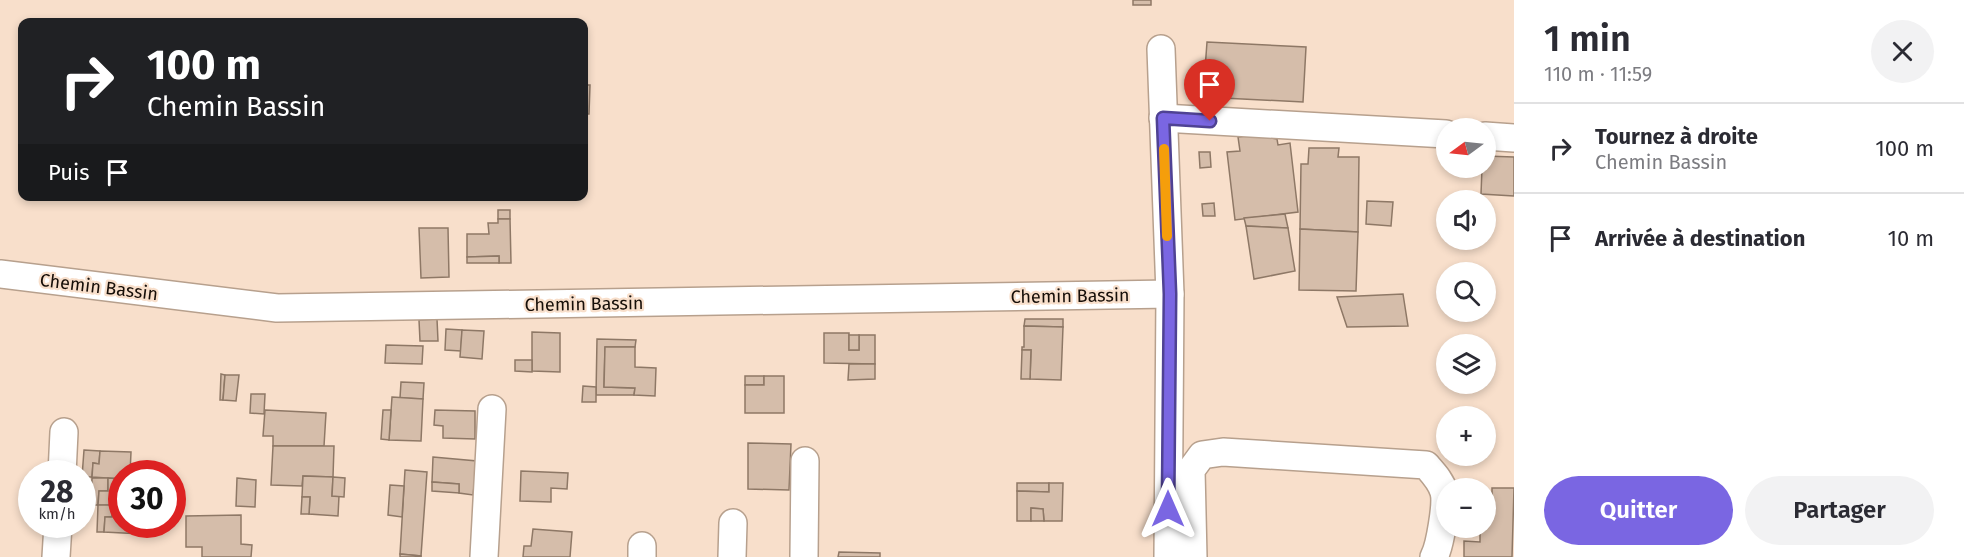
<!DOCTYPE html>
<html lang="fr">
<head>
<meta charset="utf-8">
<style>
	:root { --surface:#fff; --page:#f2f2f3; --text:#2b2b33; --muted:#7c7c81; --line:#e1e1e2; --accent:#7a66e2 }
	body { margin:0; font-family:"Fira Sans",sans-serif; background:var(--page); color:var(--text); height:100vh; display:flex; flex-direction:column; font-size:22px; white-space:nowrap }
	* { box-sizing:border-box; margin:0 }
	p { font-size:20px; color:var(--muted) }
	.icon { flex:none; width:33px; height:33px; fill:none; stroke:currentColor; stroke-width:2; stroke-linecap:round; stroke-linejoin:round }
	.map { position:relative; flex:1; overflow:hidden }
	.side { display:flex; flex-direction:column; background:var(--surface); width:450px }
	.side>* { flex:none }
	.banner { position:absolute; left:18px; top:18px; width:570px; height:183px; border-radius:12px; box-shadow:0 3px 9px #0003; background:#202124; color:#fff; overflow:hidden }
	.needle { width:39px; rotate:255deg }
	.tools { position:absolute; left:1436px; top:118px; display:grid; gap:12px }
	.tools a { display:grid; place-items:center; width:60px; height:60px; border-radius:50%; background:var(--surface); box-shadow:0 3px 9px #0003; font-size:30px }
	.speed { position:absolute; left:18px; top:460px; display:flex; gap:12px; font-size:30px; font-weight:700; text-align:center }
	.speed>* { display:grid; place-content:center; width:78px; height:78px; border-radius:50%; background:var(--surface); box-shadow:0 3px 9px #0003; line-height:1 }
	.speed small { font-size:15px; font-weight:400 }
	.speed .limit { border:9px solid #d22; background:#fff; color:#111 }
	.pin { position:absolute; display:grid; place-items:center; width:51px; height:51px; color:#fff; margin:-62px -26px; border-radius:50% 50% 50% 0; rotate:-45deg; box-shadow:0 0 6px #0007 }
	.pin .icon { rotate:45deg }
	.me { position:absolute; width:66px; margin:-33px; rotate:0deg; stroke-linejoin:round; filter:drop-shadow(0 0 4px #0008) }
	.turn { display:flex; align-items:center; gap:21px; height:126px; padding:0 30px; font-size:27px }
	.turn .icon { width:78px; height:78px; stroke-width:2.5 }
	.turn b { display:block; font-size:42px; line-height:51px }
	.then { display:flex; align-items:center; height:57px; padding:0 30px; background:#0003; gap:12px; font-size:22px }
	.round { display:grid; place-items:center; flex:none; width:63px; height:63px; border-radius:32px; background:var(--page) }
	.overview { display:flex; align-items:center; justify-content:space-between; height:102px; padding:0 30px }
	h1 { font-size:36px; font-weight:600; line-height:45px }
	.primary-button { display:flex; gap:12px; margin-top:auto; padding:12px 30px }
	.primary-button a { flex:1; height:69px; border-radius:36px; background:var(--accent); color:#fff; font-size:24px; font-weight:600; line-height:69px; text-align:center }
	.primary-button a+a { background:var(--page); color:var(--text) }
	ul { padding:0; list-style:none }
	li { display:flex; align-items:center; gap:18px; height:90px; padding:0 30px; border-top:2px solid var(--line) }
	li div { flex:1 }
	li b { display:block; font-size:22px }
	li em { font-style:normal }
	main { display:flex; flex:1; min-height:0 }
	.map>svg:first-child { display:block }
	.building { fill:#d5bdaa; stroke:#8e7866; stroke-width:1.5 }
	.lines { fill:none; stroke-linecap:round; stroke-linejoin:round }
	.minor-casing { stroke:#b7a08d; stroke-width:30 }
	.minor { stroke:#fff; stroke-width:27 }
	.route-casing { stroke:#4f4293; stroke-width:15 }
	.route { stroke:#7a66e2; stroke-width:10 }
	.slow { stroke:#f59e0b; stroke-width:10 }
	.labels { text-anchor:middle; stroke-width:4.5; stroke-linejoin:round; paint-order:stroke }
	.street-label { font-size:18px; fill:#160e08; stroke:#f8dfcb }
</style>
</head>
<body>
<main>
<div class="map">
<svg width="1514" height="557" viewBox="0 0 1514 557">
	<rect width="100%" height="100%" fill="#f8dfcb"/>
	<!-- building -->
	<g class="building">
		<rect x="1133" y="0" width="18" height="5"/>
		<path d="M1207 42 1306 47 1303 102 1203 97Z"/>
		<path d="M584 85H590L589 114H584Z"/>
		<path d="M1253 135 1277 139 1278 145 1290 143 1298 212 1235 220 1227 152 1240 151 1238 137Z"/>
		<path d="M1309 148H1339L1338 157H1359L1358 232 1300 229 1301 164H1308Z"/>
		<path d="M1199 152H1210L1211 167 1200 168Z"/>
		<path d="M1485 156 1514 157V196L1481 194 1482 168H1485Z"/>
		<path d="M1367 201 1393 202 1391 226 1366 224Z"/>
		<path d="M1214 203 1215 216H1203L1202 204Z"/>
		<rect x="498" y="210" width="12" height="9"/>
		<path d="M1285 214 1288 228 1246 226 1244 218Z"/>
		<path d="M498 219H510L511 263H499V256L467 257V234H489L488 223H498Z"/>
		<path d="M1246 226 1288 228 1295 271 1254 279Z"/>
		<path d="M419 228H448L449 277 421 278Z"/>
		<path d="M1300 229 1358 232 1356 291 1299 290Z"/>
		<path d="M499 256V263H467V257Z"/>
		<path d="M1403 294 1408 326 1347 327 1337 297Z"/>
		<path d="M437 319 438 341H420L419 320Z"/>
		<path d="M1025 319H1063V327L1024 326Z"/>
		<path d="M1024 326 1063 327 1061 380 1030 379 1031 350H1022V347H1024Z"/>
		<path d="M446 329 462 330 461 351 445 350Z"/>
		<path d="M462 330 484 331 482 359 460 357Z"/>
		<path d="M532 332 560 333V372L532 371Z"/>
		<path d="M824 333H849V350H859V335H875V364L824 363Z"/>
		<rect x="849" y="335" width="10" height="15"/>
		<path d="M597 339 636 340 635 347H605L604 387 635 388 634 395H596Z"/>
		<path d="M386 345 423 346 422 364 385 363Z"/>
		<path d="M605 347H635V367L656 368 655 396 634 395 635 388 604 387Z"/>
		<path d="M1022 350H1031L1030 379H1021Z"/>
		<path d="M515 360H532V372L515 371Z"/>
		<path d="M849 364H875V379L848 380Z"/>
		<path d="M221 374 225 375 223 400H220Z"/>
		<path d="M225 375H239L236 401 223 400Z"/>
		<rect x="745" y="376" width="19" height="9"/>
		<path d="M764 376H784V413H745V385H764Z"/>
		<path d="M401 382 424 383 423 399 400 398Z"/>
		<path d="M583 386 596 387V402H582Z"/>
		<path d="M251 394H265L264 414 250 413Z"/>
		<path d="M392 397 423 399 421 441 389 440Z"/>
		<path d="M265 410 326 413 324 446H273V436H263Z"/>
		<path d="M383 410H391L389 440 381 439Z"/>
		<path d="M435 410 475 411V439L443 438V426L434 425Z"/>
		<path d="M748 443 791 444 789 490 748 489Z"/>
		<path d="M273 446H334L333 477 303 476 302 486 271 485Z"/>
		<path d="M84 450 100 451 99 464 93 463 92 477H82Z"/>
		<path d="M100 451 131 452 130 474H122V479L92 477 93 463 99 464Z"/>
		<path d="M433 457 477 461 473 495 459 493V484L432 482Z"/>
		<path d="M405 470 427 472 421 556 400 554Z"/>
		<path d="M521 471 568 473 567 489 551 488V502L520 501Z"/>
		<path d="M303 476 333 477 332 496H339L338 516 309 514 310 497H302Z"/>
		<path d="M333 477 345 478 344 497 332 496Z"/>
		<path d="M92 478H108V491H99L98 505H91Z"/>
		<path d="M108 478 122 479V506L98 505 99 491H108Z"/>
		<path d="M237 478 256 480 255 507 236 506Z"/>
		<path d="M432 482 459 484V493L432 491Z"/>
		<path d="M1017 483H1049V492L1017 491Z"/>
		<path d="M1049 483H1063L1062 521H1044L1043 509 1031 508V521H1017V491L1049 492Z"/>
		<path d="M390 485 404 486 402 517 388 515Z"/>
		<path d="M1492 488H1514L1512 557H1464V541L1480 542V528H1485V503H1492Z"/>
		<path d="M302 497H310L309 514H301Z"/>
		<path d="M98 505H113L112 517H105L104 532H97Z"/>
		<path d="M113 505 122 506V525H143L142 534 104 532 105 517H112Z"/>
		<path d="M1031 508 1043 509 1044 521H1031Z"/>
		<path d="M241 515V544L252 545 251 557H202V547H186V516Z"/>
		<path d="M533 529 572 532 570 557H523L524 546H531Z"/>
		<path d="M839 552 880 553V557H838Z"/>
		<path d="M400 554 421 556V557H400Z"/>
	</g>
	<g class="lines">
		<defs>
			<g id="minor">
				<path d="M1161 49 1170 294 1168 557"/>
				<path d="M1163 118 1446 134"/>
				<path d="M1485 136 1514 138"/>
				<path d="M0 274 277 308 1170 294"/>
				<path d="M62 474 64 432"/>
				<path d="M56 557 58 525"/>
				<path d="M484 557 492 409"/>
				<path d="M642 557V546"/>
				<path d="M732 557 733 523"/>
				<path d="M804 557 805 461"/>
				<path d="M1193 557 1191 470 1202 455 1223 452 1426 465C1433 473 1441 481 1444 492 1447 504 1440 546 1434 557"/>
			</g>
		</defs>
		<!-- minor casing -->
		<use href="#minor" class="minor-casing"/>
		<!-- minor -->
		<use href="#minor" class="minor"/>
	</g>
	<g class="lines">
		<defs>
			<path id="route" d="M1168 509 1170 294 1163 118 1210 121"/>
		</defs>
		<!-- route casing -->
		<use href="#route" class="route-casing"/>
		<!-- route -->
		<use href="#route" class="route"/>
		<!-- slow -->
		<path class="slow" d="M1164 149 1167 236"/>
	</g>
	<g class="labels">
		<!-- street labels -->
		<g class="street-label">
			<text transform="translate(99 287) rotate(7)" y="6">Chemin Bassin</text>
			<text transform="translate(1070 296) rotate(-1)" y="6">Chemin Bassin</text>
			<text transform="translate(584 304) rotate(-1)" y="6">Chemin Bassin</text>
		</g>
	</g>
</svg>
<div class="tools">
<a><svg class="needle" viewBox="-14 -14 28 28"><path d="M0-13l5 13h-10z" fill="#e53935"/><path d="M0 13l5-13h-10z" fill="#7c7c81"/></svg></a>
<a><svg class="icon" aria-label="sound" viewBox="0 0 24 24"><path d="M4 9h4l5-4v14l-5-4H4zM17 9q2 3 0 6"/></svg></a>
<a><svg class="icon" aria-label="search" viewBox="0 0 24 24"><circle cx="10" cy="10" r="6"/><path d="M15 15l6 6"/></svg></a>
<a><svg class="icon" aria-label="layers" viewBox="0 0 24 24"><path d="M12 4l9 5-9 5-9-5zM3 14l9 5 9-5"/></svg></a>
<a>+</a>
<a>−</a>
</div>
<div class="speed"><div>28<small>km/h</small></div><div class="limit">30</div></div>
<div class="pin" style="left:1210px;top:121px;background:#d93025"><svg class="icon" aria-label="arrive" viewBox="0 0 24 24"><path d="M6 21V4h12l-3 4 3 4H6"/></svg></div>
<svg class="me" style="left:1168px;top:509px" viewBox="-20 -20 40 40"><path d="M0-17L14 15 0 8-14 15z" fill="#7a66e2" stroke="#fff" stroke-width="4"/></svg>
<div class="banner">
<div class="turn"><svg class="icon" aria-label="right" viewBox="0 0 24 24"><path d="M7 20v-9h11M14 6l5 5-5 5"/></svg><div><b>100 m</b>Chemin Bassin</div></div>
<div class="then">Puis<svg class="icon" aria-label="arrive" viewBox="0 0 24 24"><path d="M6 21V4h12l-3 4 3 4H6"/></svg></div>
</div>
</div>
<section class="side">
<div class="overview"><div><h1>1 min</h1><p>110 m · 11:59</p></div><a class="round"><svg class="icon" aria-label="close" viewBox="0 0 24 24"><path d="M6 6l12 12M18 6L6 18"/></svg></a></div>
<ul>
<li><svg class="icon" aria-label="right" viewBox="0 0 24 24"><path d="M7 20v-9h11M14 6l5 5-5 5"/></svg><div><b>Tournez à droite</b><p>Chemin Bassin</p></div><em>100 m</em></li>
<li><svg class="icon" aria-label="arrive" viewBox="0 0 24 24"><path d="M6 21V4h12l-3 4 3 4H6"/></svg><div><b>Arrivée à destination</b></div><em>10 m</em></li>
</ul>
<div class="primary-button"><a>Quitter</a><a>Partager</a></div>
</section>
</main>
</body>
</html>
